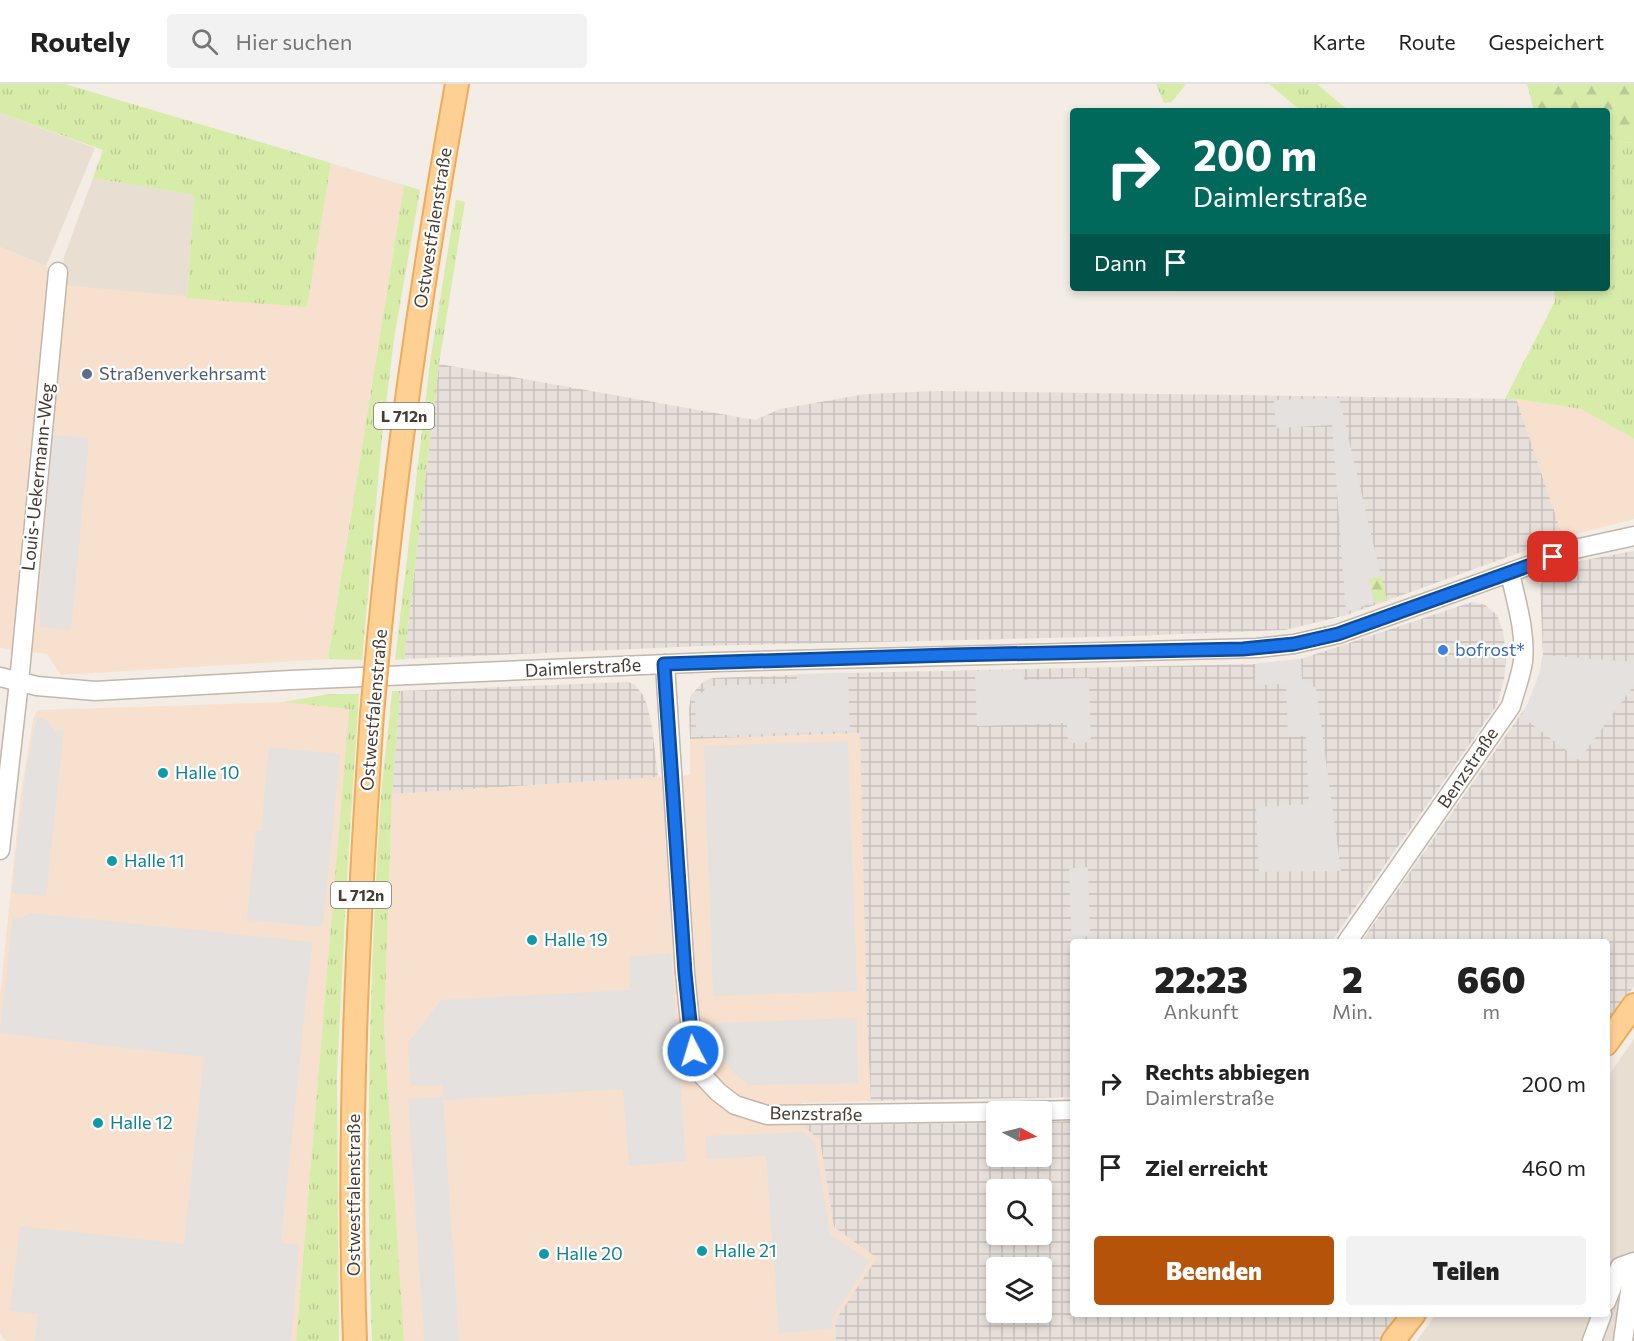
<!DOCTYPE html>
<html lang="de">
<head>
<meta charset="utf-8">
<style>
	:root { --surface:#fff; --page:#f2f2f2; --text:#222; --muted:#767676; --line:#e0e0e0; --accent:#b45309 }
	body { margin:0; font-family:Commissioner,sans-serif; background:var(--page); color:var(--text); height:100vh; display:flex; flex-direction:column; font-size:22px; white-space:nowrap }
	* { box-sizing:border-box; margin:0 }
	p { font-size:20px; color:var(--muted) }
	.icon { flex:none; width:33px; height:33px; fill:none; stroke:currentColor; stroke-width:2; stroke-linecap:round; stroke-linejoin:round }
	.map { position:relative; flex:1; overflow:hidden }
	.side { position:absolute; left:1070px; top:855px; width:540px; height:378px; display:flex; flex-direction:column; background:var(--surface); border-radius:6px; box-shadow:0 3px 9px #0003 }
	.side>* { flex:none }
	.guide { position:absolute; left:1070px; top:24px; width:540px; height:183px; border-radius:6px; box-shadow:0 3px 9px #0003; background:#00695c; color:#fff; overflow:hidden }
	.needle { width:39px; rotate:97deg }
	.tools { position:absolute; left:986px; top:1017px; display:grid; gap:12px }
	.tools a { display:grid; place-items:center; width:66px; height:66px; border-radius:6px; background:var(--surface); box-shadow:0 3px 9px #0003; font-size:30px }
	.pin { position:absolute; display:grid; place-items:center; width:51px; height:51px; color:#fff; margin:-26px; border-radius:12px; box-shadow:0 3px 9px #0006 }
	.me { position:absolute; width:66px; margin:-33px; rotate:355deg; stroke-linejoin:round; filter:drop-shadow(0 0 4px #0008) }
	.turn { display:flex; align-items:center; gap:21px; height:126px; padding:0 24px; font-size:27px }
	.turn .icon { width:78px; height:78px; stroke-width:2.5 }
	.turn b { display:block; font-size:42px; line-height:51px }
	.then { display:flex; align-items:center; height:57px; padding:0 24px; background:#0003; gap:12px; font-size:22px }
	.eta { display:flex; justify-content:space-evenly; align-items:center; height:102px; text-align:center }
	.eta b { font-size:36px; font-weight:800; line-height:42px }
	.cta { display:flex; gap:12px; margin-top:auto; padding:12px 24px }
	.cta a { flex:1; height:69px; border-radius:6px; background:var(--accent); color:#fff; font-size:24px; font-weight:800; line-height:69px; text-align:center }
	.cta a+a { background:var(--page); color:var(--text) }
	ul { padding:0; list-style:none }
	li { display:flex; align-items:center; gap:18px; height:84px; padding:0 24px }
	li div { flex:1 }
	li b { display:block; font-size:22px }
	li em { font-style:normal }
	header { display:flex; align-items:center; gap:36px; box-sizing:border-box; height:84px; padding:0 30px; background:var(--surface); border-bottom:2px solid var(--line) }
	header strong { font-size:28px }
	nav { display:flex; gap:33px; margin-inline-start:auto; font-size:21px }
	.search { width:420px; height:54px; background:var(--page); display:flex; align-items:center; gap:15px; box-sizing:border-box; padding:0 21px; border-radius:6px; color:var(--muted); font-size:22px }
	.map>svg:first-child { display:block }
	.residential { fill:#e8ded2 }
	.commercial { fill:#f8e0ce }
	.industrial { fill:url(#industrial-grid); fill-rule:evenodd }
	.grass { fill:url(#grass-tufts) }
	.forest { fill:url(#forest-firs) }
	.parking { fill:#e4e1de }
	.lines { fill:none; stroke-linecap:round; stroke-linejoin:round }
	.minor-casing { stroke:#c3b6aa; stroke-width:21 }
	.major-casing { stroke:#eeab59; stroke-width:26 }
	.minor { stroke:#fff; stroke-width:18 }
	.major { stroke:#ffd093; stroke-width:22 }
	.major-bridge-casing { stroke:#eeab59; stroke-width:26; stroke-linecap:butt }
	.major-bridge { stroke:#ffd093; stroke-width:22 }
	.route-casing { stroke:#114b97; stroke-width:15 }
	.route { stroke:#1a73e8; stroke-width:10 }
	.service-dot { fill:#5c6f8a; stroke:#fff; stroke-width:2 }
	.shop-dot { fill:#3f7fe0; stroke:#fff; stroke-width:2 }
	.culture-dot { fill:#0f9aa8; stroke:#fff; stroke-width:2 }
	.labels { text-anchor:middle; stroke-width:4.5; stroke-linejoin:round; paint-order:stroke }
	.shield { fill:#fff; stroke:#7e7771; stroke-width:1.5 }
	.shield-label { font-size:16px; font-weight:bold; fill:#473d34 }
	.street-label { font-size:18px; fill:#473d34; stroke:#fff }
	.service-label { font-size:18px; fill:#4e5e75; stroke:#fff; text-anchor:start }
	.shop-label { font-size:18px; fill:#366cbe; stroke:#fff; text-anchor:start }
	.culture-label { font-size:18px; fill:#0d838f; stroke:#fff; text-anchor:start }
</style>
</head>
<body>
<header>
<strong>Routely</strong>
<div class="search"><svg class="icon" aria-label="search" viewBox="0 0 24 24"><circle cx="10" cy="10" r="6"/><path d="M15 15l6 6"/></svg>Hier suchen</div>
<nav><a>Karte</a><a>Route</a><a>Gespeichert</a></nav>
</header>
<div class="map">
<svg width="1634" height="1257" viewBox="0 0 1634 1257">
	<defs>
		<pattern id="industrial-grid" width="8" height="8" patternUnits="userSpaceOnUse" patternTransform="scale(1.5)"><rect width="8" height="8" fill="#e6dfda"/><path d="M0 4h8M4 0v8" fill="none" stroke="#c7c0bc"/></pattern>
		<pattern id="grass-tufts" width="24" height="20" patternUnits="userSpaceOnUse" patternTransform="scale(1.5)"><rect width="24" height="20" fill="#d8ecaa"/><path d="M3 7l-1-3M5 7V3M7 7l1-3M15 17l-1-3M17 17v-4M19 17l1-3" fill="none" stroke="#bbcb93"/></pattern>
		<pattern id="forest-firs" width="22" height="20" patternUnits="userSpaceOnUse" patternTransform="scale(1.5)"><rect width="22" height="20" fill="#d8ecaa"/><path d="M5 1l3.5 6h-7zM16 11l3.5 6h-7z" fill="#bbcb93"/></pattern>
	</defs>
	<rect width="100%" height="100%" fill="#f4ede5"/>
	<!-- residential -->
	<g class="residential">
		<path d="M0 29 95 64 46 182 0 163Z"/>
		<path d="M93 94 194 111 187 214 61 201 64 173Z"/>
		<path d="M1634 955V1257H1417L1436 1230H1606L1607 994Z"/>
	</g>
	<!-- commercial -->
	<g class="commercial">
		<path d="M331 79 404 101 328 575 61 591 47 570 0 564V163L46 182 61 201 306 223Z"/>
		<path d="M1516 315 1581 325 1634 355V435L1563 453Z"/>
		<path d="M283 618 349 625 296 1257H6L0 1249V913L20 717 33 636 36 628 41 626Z"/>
		<path d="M860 649 871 1017 801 1019 802 1041 820 1056 834 1143 878 1174 835 1237 836 1257H404L384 944 392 710 690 691V655Z"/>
	</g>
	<!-- industrial -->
	<g class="industrial">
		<path d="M439 280 755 336 780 325 866 310 938 307 1516 315 1563 453 1347 531 1285 546 1133 552 702 562 404 575Z"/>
		<path d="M1634 467V902L1607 943 1606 858H1361L1528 620 1540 588 1543 571 1540 501 1551 487 1574 478Z"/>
		<path d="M1472 518 1485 521 1497 531 1503 547 1506 572 1504 595 1497 621 1331 858H1072V1013L871 1017 867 934 860 649 690 655 689 625 691 611 704 597 713 594 848 589 1255 580 1301 575Z"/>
		<path d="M628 598 635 601 643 611 647 621 652 643 658 693 392 710 400 607Z"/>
		<path d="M1072 1037V1230H1405L1381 1257H836L835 1237 877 1174 834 1143 820 1056 802 1041 996 1039V1072H1041V1038ZM996 1106H1041V1150H996ZM996 1184H1041V1228H996Z"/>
	</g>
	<!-- grass -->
	<g class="grass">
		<path d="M0 0H65L331 79 307 223 187 214 194 111 93 94 103 66 0 29Z"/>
		<path d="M1156 0H1186L1172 18 1164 19Z"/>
		<path d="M1269 0H1317L1349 27H1301Z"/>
		<path d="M1607 57 1634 59V355L1581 325 1516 315H1505L1555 217 1554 204H1606Z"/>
		<path d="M404 101 420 106 394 255 382 354 362 576 328 575Z"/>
		<path d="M456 116 465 118 439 280 404 575 395 576 430 278Z"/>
		<path d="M392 607H400L392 710 384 944 404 1257H372C365 1074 369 894 381 711 384 677 389 642 392 607Z"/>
		<path d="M329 610H359L347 793 337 991 339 1257H296L349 625 283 618Z"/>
	</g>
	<!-- forest -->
	<g class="forest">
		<path d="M1527 0H1634V59L1607 57 1606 27H1534Z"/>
		<path d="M1381 492 1387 516 1375 518 1369 495Z"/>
	</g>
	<!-- parking -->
	<g class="parking">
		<path d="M1339 314 1381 492 1369 495 1375 518 1346 528 1332 341 1276 344 1274 316Z"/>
		<path d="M53 351 89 354 71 546 40 543 39 518Z"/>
		<path d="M1543 571 1634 578V601L1579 676 1521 632 1528 620 1540 588Z"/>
		<path d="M1301 575 1302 595 1316 604 1341 787 1259 788 1256 723 1309 720 1306 652 1288 653 1286 600 1255 601V580Z"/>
		<path d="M1023 586 1024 596 1089 594 1091 658 1068 659 1067 639 977 642 975 587Z"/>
		<path d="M848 589 850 647 696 652 695 616 708 602 797 599V590Z"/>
		<path d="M37 633 46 636 55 647H64L46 812 12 809 25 694Z"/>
		<path d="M848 657 857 907 713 912 704 662Z"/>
		<path d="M269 663 340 670 323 843 247 836 256 747H261Z"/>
		<path d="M1088 783 1090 848 1081 858H1072V869L1069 784Z"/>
		<path d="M30 829 312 858 281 1159 299 1161 291 1257H35L38 1230 10 1227 20 1142 184 1160 204 973 0 949 13 833 22 834Z"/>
		<path d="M671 869 686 1077 629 1082 623 1005 444 1016 443 1001 411 1002 408 959 441 916 630 906 629 873Z"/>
		<path d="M857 934 858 999 748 1001 732 987 719 968 714 955 713 939Z"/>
		<path d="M443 1013 459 1257H424L408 1015Z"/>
		<path d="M803 1048 815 1059 830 1150 870 1177 832 1234 833 1245 779 1249 766 1072 707 1075 706 1052Z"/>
	</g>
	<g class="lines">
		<defs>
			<g id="minor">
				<path d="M665 580 685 889 693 967 703 992 718 1008 735 1021 767 1031 996 1028"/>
				<path d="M0 593 37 602 95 607 291 596 715 578 1257 564 1294 560 1338 550 1575 465 1634 452"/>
				<path d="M0 766 19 598 58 188"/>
				<path d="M1347 858 1511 622C1515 607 1521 592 1523 577 1526 548 1516 517 1510 489"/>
				<path d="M1003 1028 1072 1026"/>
				<path d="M1606 1218 1620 1183 1634 1178"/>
				<path d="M1592 1257 1602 1230"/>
				<path d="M1623 1257 1634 1179"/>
			</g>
			<g id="major">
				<path d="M379 554C397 368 424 184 457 0"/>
				<path d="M1606 960 1634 921"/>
				<path d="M355 1257C347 1048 358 838 372 630"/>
				<path d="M1393 1257 1414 1230"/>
			</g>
		</defs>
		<!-- minor casing -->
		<use href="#minor" class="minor-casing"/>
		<!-- major casing -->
		<use href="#major" class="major-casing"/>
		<!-- minor -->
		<use href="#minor" class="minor"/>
		<!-- major -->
		<use href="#major" class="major"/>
		<defs>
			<path id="major-bridge" d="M372 630 379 554"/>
		</defs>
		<!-- major-bridge casing -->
		<use href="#major-bridge" class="major-bridge-casing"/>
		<!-- major-bridge -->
		<use href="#major-bridge" class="major-bridge"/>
	</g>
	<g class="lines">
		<defs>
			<path id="route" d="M693 967 685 889 664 580 950 571 1243 565 1294 560 1338 550 1553 473"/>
		</defs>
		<!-- route casing -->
		<use href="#route" class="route-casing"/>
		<!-- route -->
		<use href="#route" class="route"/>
	</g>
	<!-- markers -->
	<circle class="service-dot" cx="87" cy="290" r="6"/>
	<circle class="shop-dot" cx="1443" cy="566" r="6"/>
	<g class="culture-dot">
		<circle cx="163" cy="689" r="6"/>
		<circle cx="112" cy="777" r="6"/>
		<circle cx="532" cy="856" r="6"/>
		<circle cx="98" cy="1039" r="6"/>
		<circle cx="702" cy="1167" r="6"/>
		<circle cx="544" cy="1170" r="6"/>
	</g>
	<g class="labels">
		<!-- shield labels -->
		<g class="shield">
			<rect x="374" y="319" width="60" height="26" rx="4.5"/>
			<rect x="331" y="798" width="60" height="26" rx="4.5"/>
		</g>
		<g class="shield-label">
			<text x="404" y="338">L 712n</text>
			<text x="361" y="817">L 712n</text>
		</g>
		<!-- street labels -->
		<g class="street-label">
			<text transform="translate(433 144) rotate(-81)" y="6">Ostwestfalenstraße</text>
			<text transform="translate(38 393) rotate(-84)" y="6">Louis-Uekermann-Weg</text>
			<text transform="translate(583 584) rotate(-3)" y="6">Daimlerstraße</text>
			<text transform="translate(374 626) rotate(-85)" y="6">Ostwestfalenstraße</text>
			<text transform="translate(1468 684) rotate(-56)" y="6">Benzstraße</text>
			<text transform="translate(816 1030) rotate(1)" y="6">Benzstraße</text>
			<text transform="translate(354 1111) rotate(-90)" y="6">Ostwestfalenstraße</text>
		</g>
		<!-- service labels -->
		<g class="service-label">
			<text x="99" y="296">Straßenverkehrsamt</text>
		</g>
		<!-- shop labels -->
		<g class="shop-label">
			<text x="1455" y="572">bofrost*</text>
		</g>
		<!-- culture labels -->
		<g class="culture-label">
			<text x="175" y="695">Halle 10</text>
			<text x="124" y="783">Halle 11</text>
			<text x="544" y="862">Halle 19</text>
			<text x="110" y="1045">Halle 12</text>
			<text x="714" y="1173">Halle 21</text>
			<text x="556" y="1176">Halle 20</text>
		</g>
	</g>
</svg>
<div class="tools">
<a><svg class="needle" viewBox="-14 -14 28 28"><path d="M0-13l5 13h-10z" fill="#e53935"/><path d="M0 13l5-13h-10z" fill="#767676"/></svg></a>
<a><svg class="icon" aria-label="search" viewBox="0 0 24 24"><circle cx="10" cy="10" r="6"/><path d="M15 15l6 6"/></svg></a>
<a><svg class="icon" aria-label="layers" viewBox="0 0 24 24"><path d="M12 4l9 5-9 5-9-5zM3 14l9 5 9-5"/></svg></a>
</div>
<div class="pin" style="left:1553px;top:473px;background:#d93025"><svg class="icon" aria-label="arrive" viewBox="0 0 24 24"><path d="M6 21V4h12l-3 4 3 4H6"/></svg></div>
<svg class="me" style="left:693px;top:967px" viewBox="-20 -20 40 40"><circle r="17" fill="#1a73e8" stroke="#fff" stroke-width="3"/><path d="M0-11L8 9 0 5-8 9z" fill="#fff"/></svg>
<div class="guide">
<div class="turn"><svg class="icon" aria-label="right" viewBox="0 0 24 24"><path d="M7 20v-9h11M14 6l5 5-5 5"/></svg><div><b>200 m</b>Daimlerstraße</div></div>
<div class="then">Dann<svg class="icon" aria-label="arrive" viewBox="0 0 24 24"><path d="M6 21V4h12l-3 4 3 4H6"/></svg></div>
</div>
<section class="side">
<div class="eta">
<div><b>22:23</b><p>Ankunft</p></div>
<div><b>2</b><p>Min.</p></div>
<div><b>660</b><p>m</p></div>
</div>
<ul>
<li><svg class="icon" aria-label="right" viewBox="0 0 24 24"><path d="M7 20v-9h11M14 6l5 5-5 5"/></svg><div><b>Rechts abbiegen</b><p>Daimlerstraße</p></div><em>200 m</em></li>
<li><svg class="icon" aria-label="arrive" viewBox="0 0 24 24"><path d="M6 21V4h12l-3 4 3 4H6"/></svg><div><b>Ziel erreicht</b></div><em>460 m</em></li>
</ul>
<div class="cta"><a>Beenden</a><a>Teilen</a></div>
</section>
</div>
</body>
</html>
